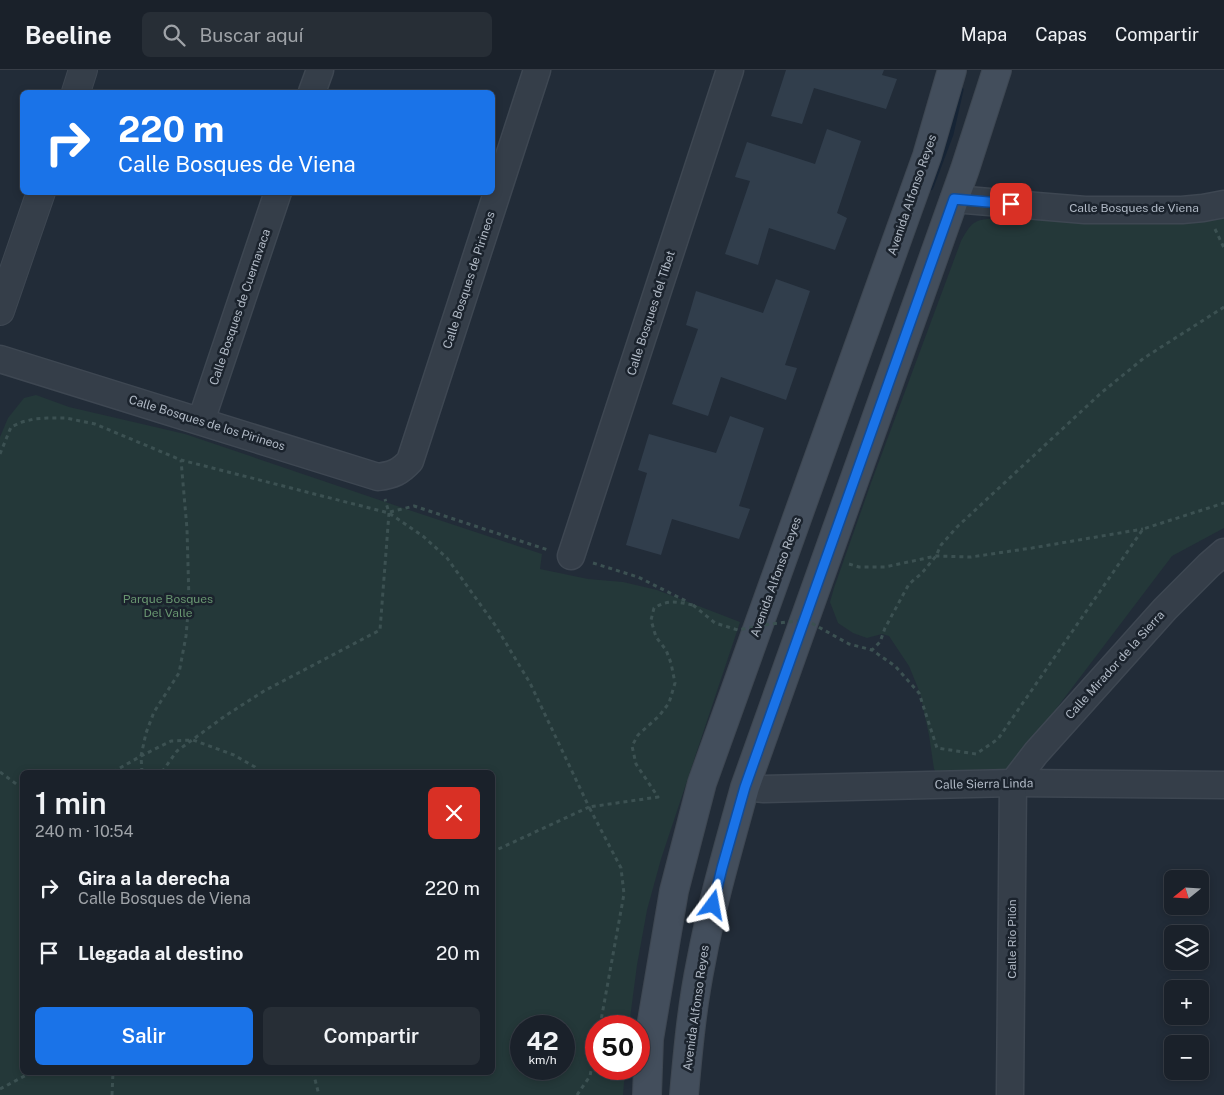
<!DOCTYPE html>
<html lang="es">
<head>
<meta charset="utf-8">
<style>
	:root { --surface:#1a212a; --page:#272e36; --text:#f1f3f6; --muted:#9fa3a8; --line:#383e47; --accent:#1a73e8 }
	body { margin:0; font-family:"Public Sans",sans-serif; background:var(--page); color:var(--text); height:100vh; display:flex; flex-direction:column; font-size:19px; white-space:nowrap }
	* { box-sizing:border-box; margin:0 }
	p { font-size:16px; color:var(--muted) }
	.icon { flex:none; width:28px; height:28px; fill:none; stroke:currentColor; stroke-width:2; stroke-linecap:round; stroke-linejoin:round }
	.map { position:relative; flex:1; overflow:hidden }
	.side { position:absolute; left:20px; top:700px; width:475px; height:305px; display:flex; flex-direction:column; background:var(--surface); border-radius:8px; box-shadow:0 2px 8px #0003,0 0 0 1px var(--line) }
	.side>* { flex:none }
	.hud { position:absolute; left:20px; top:20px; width:475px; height:105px; border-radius:8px; box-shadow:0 2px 8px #0003,0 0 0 1px var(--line); background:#1a73e8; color:#fff; overflow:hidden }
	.needle { width:32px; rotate:252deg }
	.controls { position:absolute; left:1164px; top:800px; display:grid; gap:10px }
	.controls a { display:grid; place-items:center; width:45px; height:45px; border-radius:8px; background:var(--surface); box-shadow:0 2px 8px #0003,0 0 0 1px var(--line); font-size:25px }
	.speed { position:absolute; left:510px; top:945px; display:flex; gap:10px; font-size:25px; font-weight:700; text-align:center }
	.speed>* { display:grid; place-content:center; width:65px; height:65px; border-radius:50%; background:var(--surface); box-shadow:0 2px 8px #0003,0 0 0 1px var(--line); line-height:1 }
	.speed small { font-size:12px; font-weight:400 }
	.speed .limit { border:8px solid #d22; background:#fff; color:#111 }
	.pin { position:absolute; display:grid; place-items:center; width:42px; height:42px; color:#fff; margin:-21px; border-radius:10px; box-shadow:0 2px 8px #0006 }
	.me { position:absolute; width:55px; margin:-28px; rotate:13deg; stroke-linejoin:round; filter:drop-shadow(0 0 4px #0008) }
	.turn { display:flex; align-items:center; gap:18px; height:105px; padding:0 15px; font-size:22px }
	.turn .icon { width:65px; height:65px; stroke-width:2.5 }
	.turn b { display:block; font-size:35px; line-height:42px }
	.round { display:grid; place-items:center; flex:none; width:52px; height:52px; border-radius:8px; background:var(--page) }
	.overview { display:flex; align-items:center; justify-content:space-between; height:85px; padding:0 15px }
	h1 { font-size:30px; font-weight:600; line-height:38px }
	.primary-button { display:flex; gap:10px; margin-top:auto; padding:10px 15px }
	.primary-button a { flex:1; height:58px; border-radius:8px; background:var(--accent); color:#fff; font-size:20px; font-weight:600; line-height:58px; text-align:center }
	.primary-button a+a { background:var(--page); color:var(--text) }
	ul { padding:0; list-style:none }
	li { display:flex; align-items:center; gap:15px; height:65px; padding:0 15px }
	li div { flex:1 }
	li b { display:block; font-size:19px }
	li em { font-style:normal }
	header { display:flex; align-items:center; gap:30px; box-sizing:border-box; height:70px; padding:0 25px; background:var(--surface); border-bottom:1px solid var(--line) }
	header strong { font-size:24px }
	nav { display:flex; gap:28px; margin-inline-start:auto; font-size:18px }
	.search { width:350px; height:45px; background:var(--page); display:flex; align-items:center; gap:12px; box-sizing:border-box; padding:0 18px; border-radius:8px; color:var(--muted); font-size:19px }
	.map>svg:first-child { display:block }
	.green { fill:#243839; fill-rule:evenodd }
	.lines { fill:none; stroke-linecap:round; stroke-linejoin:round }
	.stream { stroke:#162435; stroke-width:7 }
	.building { fill:#313e4c }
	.minor-casing { stroke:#3e4752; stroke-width:29 }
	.tertiary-casing { stroke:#3e4752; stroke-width:30 }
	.secondary-casing { stroke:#3e4752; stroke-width:30 }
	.path { stroke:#3c5152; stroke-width:3; stroke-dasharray:4 4; stroke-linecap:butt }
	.minor { stroke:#353e49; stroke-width:26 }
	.tertiary { stroke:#353e49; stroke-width:28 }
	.secondary { stroke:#434e5c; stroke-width:28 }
	.path-bridge { stroke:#3c5152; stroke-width:3; stroke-dasharray:4 4; stroke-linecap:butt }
	.route-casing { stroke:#114b97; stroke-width:12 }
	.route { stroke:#1a73e8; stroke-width:9 }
	.labels { text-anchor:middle; stroke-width:5; stroke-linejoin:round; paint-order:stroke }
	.street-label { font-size:12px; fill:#b0b9c5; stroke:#1b232d }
	.park-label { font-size:12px; fill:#689570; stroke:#1b232d }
</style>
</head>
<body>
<header>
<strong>Beeline</strong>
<div class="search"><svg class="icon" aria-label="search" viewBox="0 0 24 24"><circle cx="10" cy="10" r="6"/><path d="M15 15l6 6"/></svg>Buscar aquí</div>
<nav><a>Mapa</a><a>Capas</a><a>Compartir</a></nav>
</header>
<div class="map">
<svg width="1224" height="1025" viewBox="0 0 1224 1025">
	<rect width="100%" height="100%" fill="#222c38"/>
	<!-- green -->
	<g class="green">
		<path d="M1224 143V458L1172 486 1003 709 947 716 934 699 929 665 920 623 909 596 889 566 882 564 867 568 853 563 838 553 830 532 834 518 871 413 961 171C973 150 974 150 998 148L1184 149Z"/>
		<path d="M36 325 69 337 185 364 406 439 542 484 540 499 588 509 623 512 657 520 740 552 661 789 647 840 637 895 629 956H596V999H625L623 1025H0V367L8 348 24 328ZM22 702H492V1002H22ZM521 956H564V999H521Z"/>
	</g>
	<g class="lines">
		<!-- stream -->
		<path class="stream" d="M930 117 950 64 960 20"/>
	</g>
	<!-- building -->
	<g class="building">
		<path d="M786 0H884L882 5 897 9 886 39 814 18 802 54 771 46Z"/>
		<path d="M827 59 861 71 837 143 847 148 835 180 769 158 758 195 725 184 750 111 735 107 747 72 815 94Z"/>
		<path d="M776 209 810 221 785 295 797 298 786 330 721 307 708 346 672 334 698 259 686 255 696 221 763 243Z"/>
		<path d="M730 346 764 358 739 436 750 439 739 469 672 449 661 485 626 475 647 403 638 400 649 364 716 383Z"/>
	</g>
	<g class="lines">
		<defs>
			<g id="minor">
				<path d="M312 22 320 0"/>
				<path d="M954 129 1085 140H1182L1203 138 1224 134"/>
				<path d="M0 289 378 407C393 405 400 402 410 391L537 0"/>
				<path d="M201 351 278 122"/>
				<path d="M571 486 730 0"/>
				<path d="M745 717 764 719 1013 713 1224 715"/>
				<path d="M1010 1025 1013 713 1036 683 1165 539 1209 495 1224 482"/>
			</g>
			<g id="tertiary">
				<path d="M76 22 83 0"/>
				<path d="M0 241 41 122"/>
			</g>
			<g id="secondary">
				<path d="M647 1025 649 969 674 821 702 713 927 86 952 0"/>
				<path d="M684 1025C688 980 692 936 701 892 712 833 729 775 745 717L965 99 997 0"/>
			</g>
		</defs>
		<!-- minor casing -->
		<use href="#minor" class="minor-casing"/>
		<!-- tertiary casing -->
		<use href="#tertiary" class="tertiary-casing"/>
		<!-- secondary casing -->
		<use href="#secondary" class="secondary-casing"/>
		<!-- path -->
		<g class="path">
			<path d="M1215 159 1224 178"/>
			<path d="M1224 237 1144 288 1101 323 957 457 941 475 936 486 922 503 909 514 885 558 880 572 872 580 895 596 919 623 937 678 976 684 998 669 1143 459 1224 433"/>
			<path d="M0 384 11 357 22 352 34 349 47 348H66L95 354 181 390 389 443 424 467 447 488 495 555 530 613 589 737 492 782"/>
			<path d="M390 442 414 436 548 480"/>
			<path d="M593 493 638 507 688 532"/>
			<path d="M849 494 859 497H885L936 486 971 487 1032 478 1143 459"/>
			<path d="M0 702 19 716 22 717"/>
			<path d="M113 702 141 686 171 671 193 670 234 685 255 697 260 702"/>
			<path d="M142 702 141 686 146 663 154 642 179 603 186 566 189 531 187 459 181 390"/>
			<path d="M162 702 177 681 225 646 264 621 380 560 389 443 385 429"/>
			<path d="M600 956 624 824 621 798 589 737 658 727 636 694 632 676 638 665 659 646 669 633 675 613 671 593 666 580 656 567 651 550 654 538C669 529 677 532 693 535"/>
			<path d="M313 1002 319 1025"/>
			<path d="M0 1019 32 1002"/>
			<path d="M112 1025 113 1002"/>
			<path d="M577 1025 590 1006 596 975"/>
		</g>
		<!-- minor -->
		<use href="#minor" class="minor"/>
		<!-- tertiary -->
		<use href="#tertiary" class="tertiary"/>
		<!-- secondary -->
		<use href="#secondary" class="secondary"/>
		<!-- path-bridge -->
		<path class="path-bridge" d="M693 535 715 553 738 560 770 554 806 550 849 574 872 580"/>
	</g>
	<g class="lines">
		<defs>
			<path id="route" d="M713 835 722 798 745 717 954 129 1011 134"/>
		</defs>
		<!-- route casing -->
		<use href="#route" class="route-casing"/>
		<!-- route -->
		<use href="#route" class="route"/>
	</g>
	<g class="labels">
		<!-- street labels -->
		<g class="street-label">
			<text transform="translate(912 125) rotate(-71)" y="4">Avenida Alfonso Reyes</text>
			<text x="1134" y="142">Calle Bosques de Viena</text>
			<text transform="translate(469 210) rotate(-72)" y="4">Calle Bosques de Pirineos</text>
			<text transform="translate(240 237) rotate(-71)" y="4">Calle Bosques de Cuernavaca</text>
			<text transform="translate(651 243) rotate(-72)" y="4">Calle Bosques del Tíbet</text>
			<text transform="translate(207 353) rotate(17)" y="4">Calle Bosques de los Pirineos</text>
			<text transform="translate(776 507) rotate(-70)" y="4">Avenida Alfonso Reyes</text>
			<text transform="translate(1115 595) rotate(-48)" y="4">Calle Mirador de la Sierra</text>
			<text transform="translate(984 714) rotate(-1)" y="4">Calle Sierra Linda</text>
			<text transform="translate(1012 869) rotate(-90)" y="4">Calle Río Pilón</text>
			<text transform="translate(696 938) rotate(-82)" y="4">Avenida Alfonso Reyes</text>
		</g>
		<!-- park labels -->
		<g class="park-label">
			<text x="168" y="533">Parque Bosques<tspan x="168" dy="14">Del Valle</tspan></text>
		</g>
	</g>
</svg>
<div class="controls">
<a><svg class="needle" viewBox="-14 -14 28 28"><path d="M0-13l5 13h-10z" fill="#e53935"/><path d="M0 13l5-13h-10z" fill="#9fa3a8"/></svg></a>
<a><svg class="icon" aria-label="layers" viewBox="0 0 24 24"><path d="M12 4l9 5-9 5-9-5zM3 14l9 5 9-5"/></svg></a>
<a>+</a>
<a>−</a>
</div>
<div class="speed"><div>42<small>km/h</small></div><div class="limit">50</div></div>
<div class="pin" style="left:1011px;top:134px;background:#d93025"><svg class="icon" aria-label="arrive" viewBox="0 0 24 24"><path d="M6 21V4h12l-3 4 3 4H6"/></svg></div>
<svg class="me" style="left:713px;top:835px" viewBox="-20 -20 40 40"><path d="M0-17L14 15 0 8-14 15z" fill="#1a73e8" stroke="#fff" stroke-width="4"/></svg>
<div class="hud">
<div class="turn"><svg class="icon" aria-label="right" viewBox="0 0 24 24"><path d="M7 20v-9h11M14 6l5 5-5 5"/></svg><div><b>220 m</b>Calle Bosques de Viena</div></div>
</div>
<section class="side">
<div class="overview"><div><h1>1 min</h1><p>240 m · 10:54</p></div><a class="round" style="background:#d93025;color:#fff"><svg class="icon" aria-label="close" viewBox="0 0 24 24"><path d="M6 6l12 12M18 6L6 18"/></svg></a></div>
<ul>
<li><svg class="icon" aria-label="right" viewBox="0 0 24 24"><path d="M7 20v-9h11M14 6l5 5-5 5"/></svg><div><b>Gira a la derecha</b><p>Calle Bosques de Viena</p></div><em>220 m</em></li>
<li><svg class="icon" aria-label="arrive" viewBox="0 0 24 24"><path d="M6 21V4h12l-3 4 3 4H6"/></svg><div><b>Llegada al destino</b></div><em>20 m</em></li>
</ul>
<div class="primary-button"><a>Salir</a><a>Compartir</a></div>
</section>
</div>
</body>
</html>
